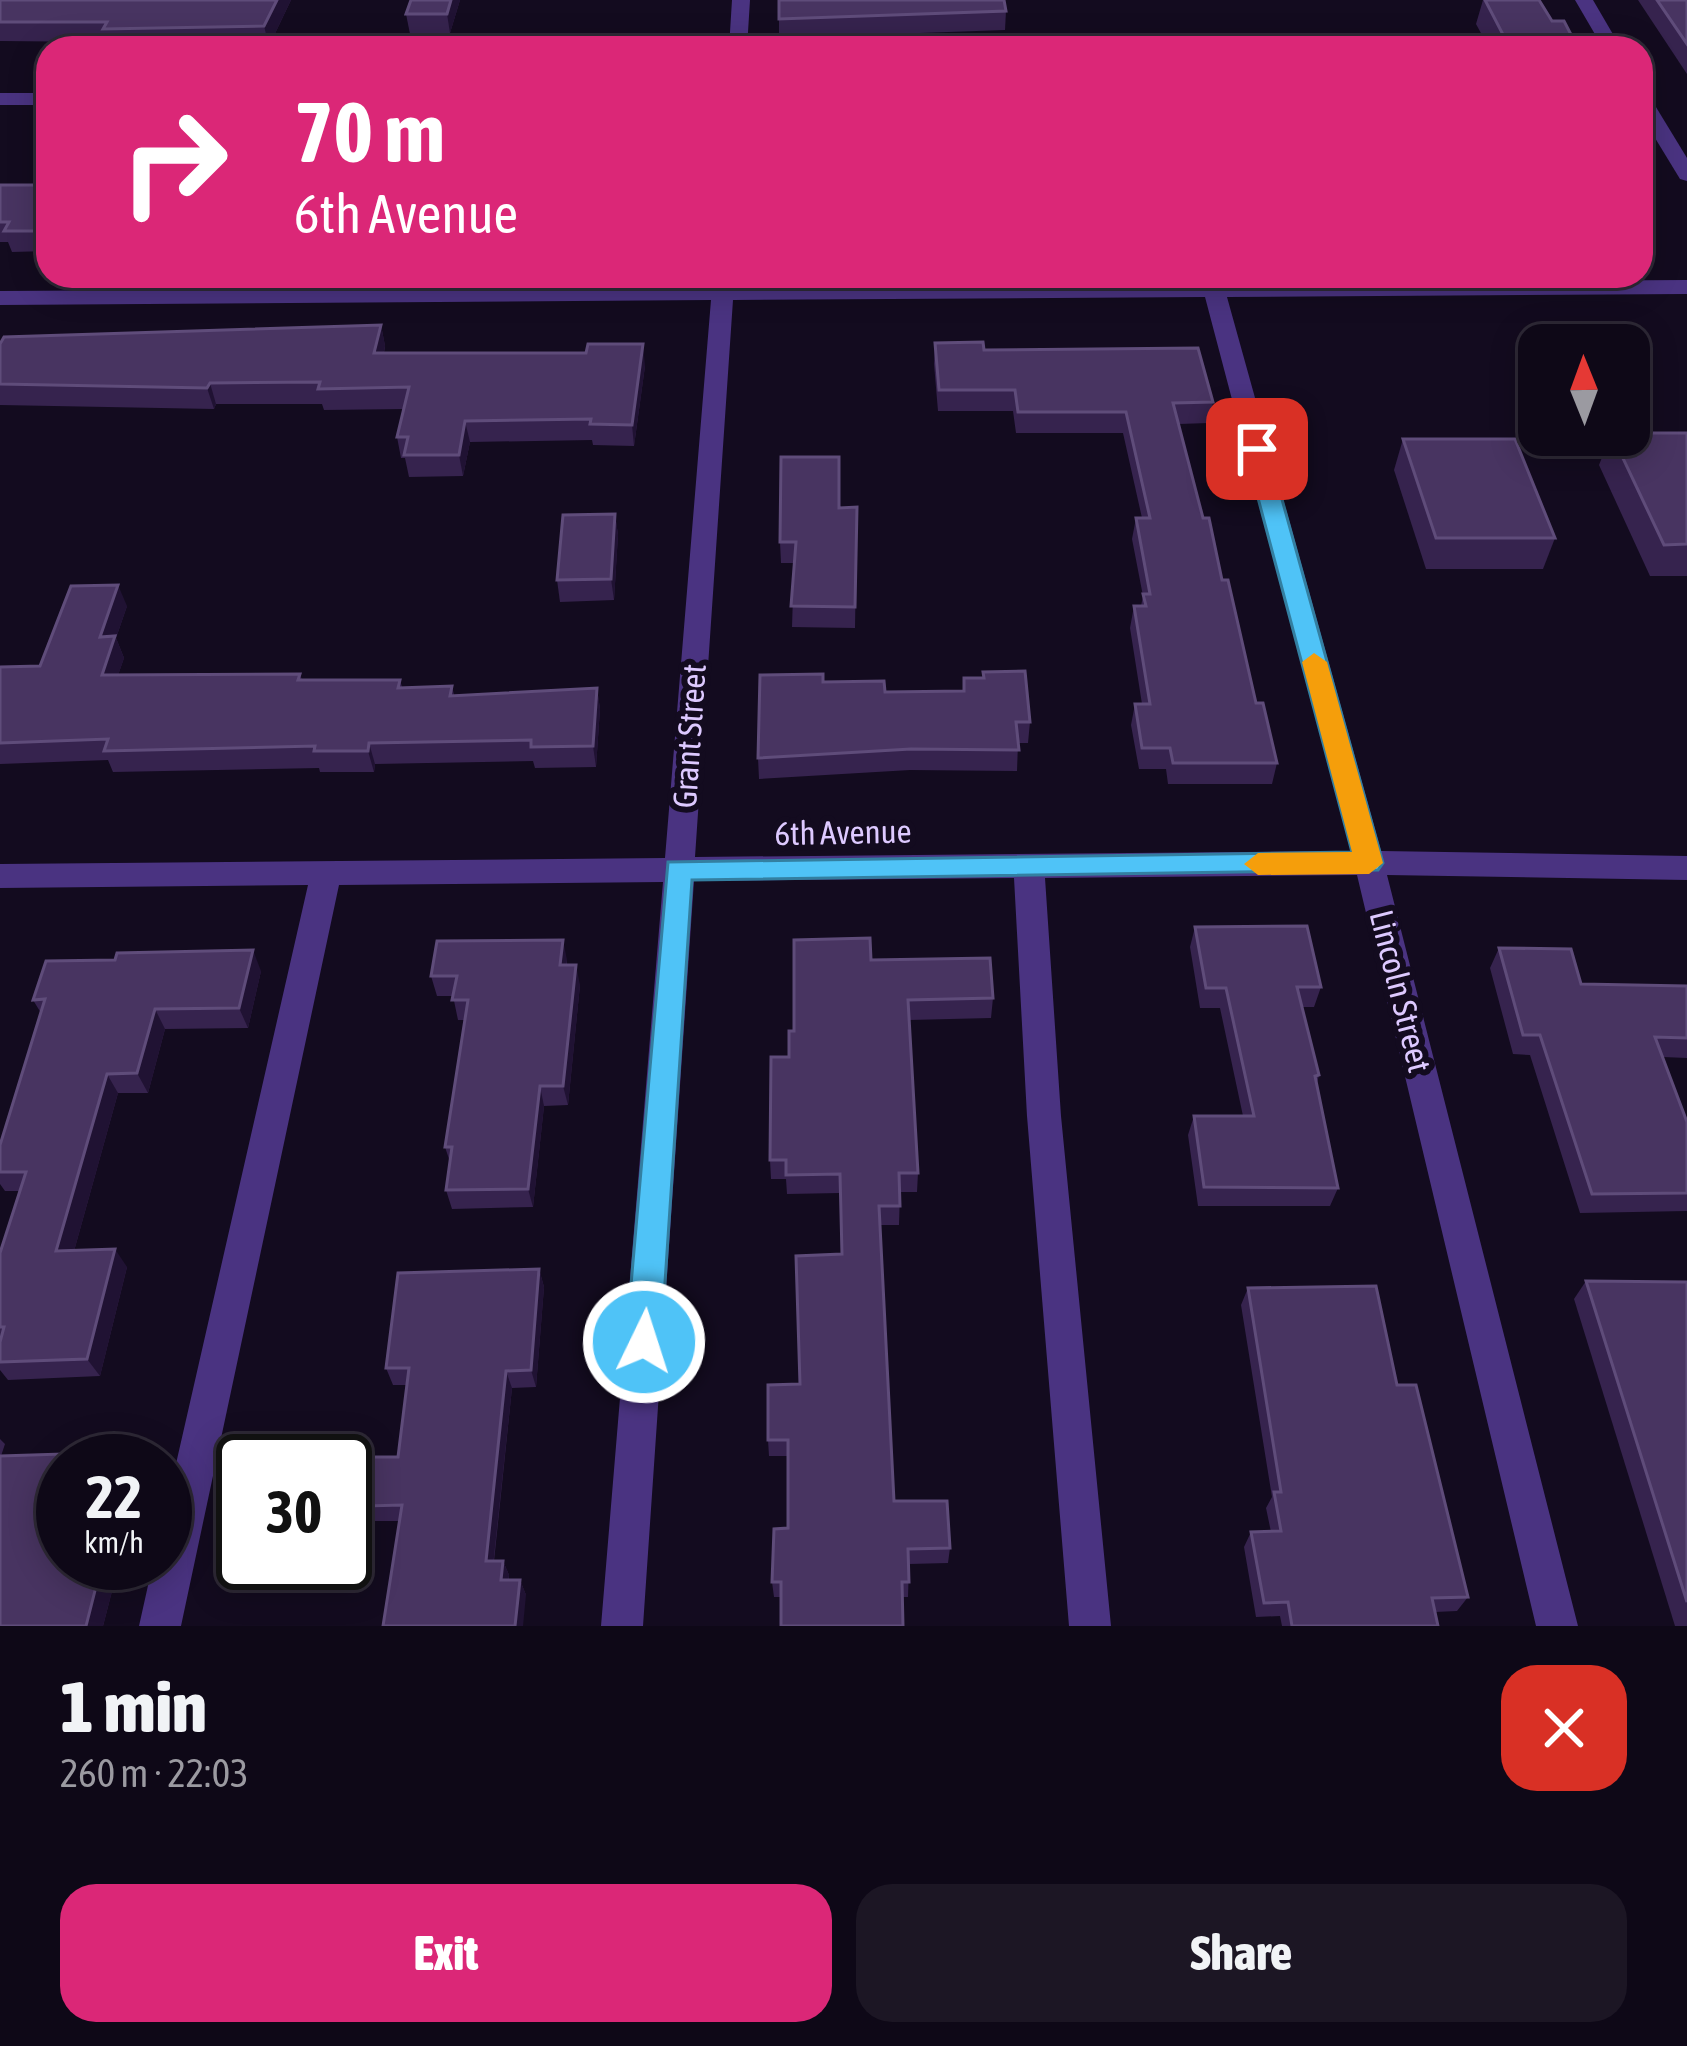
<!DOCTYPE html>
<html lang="en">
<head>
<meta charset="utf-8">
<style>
	:root { --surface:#0e0817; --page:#1c1624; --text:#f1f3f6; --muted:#9b9aa1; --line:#2e2936; --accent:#db2777 }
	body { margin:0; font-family:"Asap Condensed",sans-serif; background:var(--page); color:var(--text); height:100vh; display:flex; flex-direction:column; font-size:45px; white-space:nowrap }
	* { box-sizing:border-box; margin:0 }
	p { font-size:39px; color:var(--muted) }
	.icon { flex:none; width:66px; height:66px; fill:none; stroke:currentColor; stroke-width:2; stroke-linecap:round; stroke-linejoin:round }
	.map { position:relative; height:1626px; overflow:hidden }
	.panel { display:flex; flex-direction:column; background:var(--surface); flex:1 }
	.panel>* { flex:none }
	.banner { position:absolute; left:36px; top:36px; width:1617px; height:252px; border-radius:36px; box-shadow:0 6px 30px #0003,0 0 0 3px var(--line); background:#db2777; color:#fff; overflow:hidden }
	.needle { width:78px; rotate:359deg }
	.controls { position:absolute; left:1518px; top:324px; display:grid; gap:24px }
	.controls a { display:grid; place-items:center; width:132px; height:132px; border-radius:24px; background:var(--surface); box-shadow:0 6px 30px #0003,0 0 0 3px var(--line); font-size:60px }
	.speed { position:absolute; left:36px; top:1434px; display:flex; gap:24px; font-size:60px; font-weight:700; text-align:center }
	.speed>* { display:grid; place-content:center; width:156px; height:156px; border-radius:50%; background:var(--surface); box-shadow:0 6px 30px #0003,0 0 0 3px var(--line); line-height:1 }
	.speed small { font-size:30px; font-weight:400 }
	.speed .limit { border:6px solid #111; border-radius:18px; background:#fff; color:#111 }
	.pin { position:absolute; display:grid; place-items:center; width:102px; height:102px; color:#fff; margin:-51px; border-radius:24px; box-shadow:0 6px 18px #0006 }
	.me { position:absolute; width:132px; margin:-66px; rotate:4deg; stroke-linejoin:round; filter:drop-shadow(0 0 9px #0008) }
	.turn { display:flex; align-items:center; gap:42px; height:252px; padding:0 60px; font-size:54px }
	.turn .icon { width:156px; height:156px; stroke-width:2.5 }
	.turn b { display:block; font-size:84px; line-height:102px }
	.round { display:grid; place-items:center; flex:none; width:126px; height:126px; border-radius:36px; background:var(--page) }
	.overview { display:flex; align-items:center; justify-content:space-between; height:204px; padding:0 60px }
	h1 { font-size:72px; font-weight:800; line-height:90px }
	.action { display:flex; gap:24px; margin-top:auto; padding:24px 60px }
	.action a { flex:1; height:138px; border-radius:36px; background:var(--accent); color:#fff; font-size:48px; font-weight:800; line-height:138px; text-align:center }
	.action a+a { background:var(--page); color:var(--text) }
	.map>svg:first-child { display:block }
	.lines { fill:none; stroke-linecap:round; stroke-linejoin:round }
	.minor { fill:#4a3381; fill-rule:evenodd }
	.wall { fill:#36234e }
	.shaded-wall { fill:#201233 }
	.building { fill:#483461; stroke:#5f4c7a; stroke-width:3 }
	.route { fill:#4fc3f7; stroke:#337fa1; stroke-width:3 }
	.slow { fill:#f59e0b }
	.labels { text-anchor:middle; stroke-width:12; stroke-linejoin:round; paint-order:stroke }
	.street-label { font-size:33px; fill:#ddc9ff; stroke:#130b1f }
</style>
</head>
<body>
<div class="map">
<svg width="1687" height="1626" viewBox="0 0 1687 1626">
	<rect width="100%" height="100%" fill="#130b1f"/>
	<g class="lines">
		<!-- minor -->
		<g class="minor">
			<path d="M732 0H750L747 48H729Z"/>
			<path d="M1575 0H1593L1621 48H1603Z"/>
			<path d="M1641 92 1648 94 1687 158V181L1680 179 1641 115Z"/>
			<rect x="0" y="93" width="48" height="12"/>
			<path d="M713 276H735L734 286 1687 280V294L1227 297 1381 851 1687 856V880L1387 875 1578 1626H1536L1357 875 1045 878 1061 1116 1111 1626H1069L1027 1116 1014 878 694 881 643 1626H601L663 882 339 885 181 1626H139L153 1563H165V1512L308 885 0 888V864L665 858 711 300 0 305V291L712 287ZM1205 297 1351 851 695 857 733 300Z"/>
		</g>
	</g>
	<!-- wall -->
	<g class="wall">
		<path d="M0 0H291L269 46 109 48 107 42 0 41Z"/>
		<path d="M460 0 450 33 410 34 406 14Z"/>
		<path d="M779 0 1006 11 1005 30 779 38Z"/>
		<path d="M1483 0H1539L1552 21 1578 48H1489L1476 24Z"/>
		<path d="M1638 0H1687V74Z"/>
		<path d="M0 185H48V251L12 252 8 242H0Z"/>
		<path d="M381 325 385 346 384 353 645 366 634 446 593 445 592 440 470 442 463 476 409 477 405 458H401L397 437 404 409 324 410 322 404H216L214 409 0 405V344Z"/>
		<path d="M935 343 984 350 1213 402 1209 423 1179 424 1203 518 1222 580 1256 703 1277 763 1272 784H1168L1166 769H1139L1131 725 1135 704H1142L1130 628 1134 606H1141L1143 596 1132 539 1136 518H1142L1123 433H1016L1013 411H938L934 364Z"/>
		<path d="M1687 433V576H1650L1599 465 1611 435Z"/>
		<path d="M1403 439 1555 538 1543 569H1426L1394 470Z"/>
		<path d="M857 507 855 628 792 627 794 563H781L780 542 839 508Z"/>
		<path d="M615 514 618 535 614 600 560 602 557 580Z"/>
		<path d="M127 606 116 638 124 658 118 675 300 674 302 680H400L402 687 452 686 454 695 597 688 600 709 596 767 535 768 533 761 375 764 374 772H320L319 768 113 772 108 760 0 764V667L40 666Z"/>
		<path d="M964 678 1030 722 1028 743H1018L1017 771 910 770 759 779 758 758 823 682 885 692 963 691Z"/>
		<path d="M1195 927 1321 987 1314 1007H1302L1319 1075 1317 1083 1338 1188 1330 1206H1198L1188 1135 1194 1116H1243L1220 1008H1200L1190 947Z"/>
		<path d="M1499 948 1581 984 1687 986V1058L1663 1057 1687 1122V1211L1580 1213 1530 1055 1513 1054 1490 968Z"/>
		<path d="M567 960V965L580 985 568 1105 544 1106 533 1207 452 1209 446 1190 450 1162 445 1147 465 1020H458L453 996H437L431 976Z"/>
		<path d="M871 960 993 998 991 1018 909 1020 918 1173 917 1192H900L899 1225H880L894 1501 950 1548 948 1563 909 1564 908 1597H774L772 1582 788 1528V1456H769L768 1440 800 1384 841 1254 840 1193 787 1194 786 1179H771L770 1160 794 1031Z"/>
		<path d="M261 971 248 1028 165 1029 148 1093H118L74 1251 127 1267 100 1376 8 1380 0 1370V1253L20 1191H5L0 1184V1145L41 1013 33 1000Z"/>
		<path d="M539 1269 544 1287 536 1387 512 1388 494 1561H503L509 1575V1580H520L526 1595 400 1521H375L366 1506 398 1457 407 1385H393L386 1368Z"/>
		<path d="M1586 1281 1687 1282V1626H1675L1574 1299Z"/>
		<path d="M1248 1288 1397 1385 1468 1597 1457 1611 1435 1612 1438 1626H1282L1280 1616 1256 1617 1244 1547 1251 1532H1271L1266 1508 1272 1497 1241 1305Z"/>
		<path d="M0 1439 5 1444 1 1456 63 1563H129L128 1568H118L103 1626H0Z"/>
	</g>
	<!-- shaded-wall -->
	<g class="shaded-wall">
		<path d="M277 0H291L269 46 264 26Z"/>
		<path d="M451 0H460L450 33 447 14Z"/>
		<path d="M381 325 385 346 379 374 374 353Z"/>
		<path d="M643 344 645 366 634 446 632 425Z"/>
		<path d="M210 383 216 404 214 409 207 388Z"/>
		<path d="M465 421 470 442 463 476 459 455Z"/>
		<path d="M615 514 618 535 614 600 611 579Z"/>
		<path d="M118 585 127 606 116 638 124 658 111 696 102 675 100 637Z"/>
		<path d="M597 688 600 709 596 767 593 746Z"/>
		<path d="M369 743 375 764 374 772 368 751Z"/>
		<path d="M563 940 567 960 564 985 560 965Z"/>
		<path d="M253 950 261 971 248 1028 239 1008Z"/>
		<path d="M576 965 580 985 568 1105 563 1086Z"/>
		<path d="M155 1009 165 1029 148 1093 137 1073Z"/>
		<path d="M107 1074 118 1093 69 1269 56 1251Z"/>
		<path d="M540 1086 544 1106 533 1207 528 1189Z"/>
		<path d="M115 1249 127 1267 100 1376 87 1359Z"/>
		<path d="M539 1269 544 1287 536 1387 531 1370Z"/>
		<path d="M506 1371 512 1388 492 1575 486 1561Z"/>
		<path d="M503 1561 509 1575 507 1595 501 1580Z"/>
		<path d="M102 1563H113L118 1568 103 1626H86Z"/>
		<path d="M520 1580 526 1595 523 1626H515Z"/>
	</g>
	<!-- building -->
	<g class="building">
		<path d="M0 0H277L264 26 103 29 107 22H0Z"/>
		<path d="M411 0H451L447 14H406Z"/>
		<path d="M779 0H1004L1006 11 779 19Z"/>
		<path d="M1485 0H1539L1552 21H1564L1578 48H1510Z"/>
		<path d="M1657 0H1687V44Z"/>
		<path d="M0 185H48V231H4L9 222H0Z"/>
		<path d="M381 325 374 353H586L588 344H643L632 425 590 424 591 419 465 421 459 455H404L408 437H397L409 387 318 389 320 382 210 383 207 388 0 384V344L4 337Z"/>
		<path d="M983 342 984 350 1198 348 1213 402 1173 403 1203 518H1209L1222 580H1228L1256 703H1263L1277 763H1173L1170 748H1142L1135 704H1150L1134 606H1146L1143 594H1150L1136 518H1150L1126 412H1018L1015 390H939L935 343Z"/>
		<path d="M1629 433H1687V544L1664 545 1612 435H1629Z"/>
		<path d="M1403 439H1515L1555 538H1436Z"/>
		<path d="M781 457H839V508L857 507 855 607 791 606 796 542H780Z"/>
		<path d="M615 514 611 579 557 580 563 515Z"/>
		<path d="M118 585 100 637 115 636 102 675 300 674 298 680H400L398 688 452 686 450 696 597 688 593 746 531 747V740L369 743 368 751H314L315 746 104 751 108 739 0 743V667L40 666 71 586Z"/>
		<path d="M1025 671 1030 722H1016L1019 750 911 749 758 758 760 675 823 674V682L884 681 885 692 964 691V678H984L983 672Z"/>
		<path d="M1307 926 1321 987H1297L1319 1075 1315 1076 1338 1188 1204 1187 1194 1116H1254L1226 988H1206L1195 927Z"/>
		<path d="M870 938 871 960 990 958 993 998 908 1000 918 1173H899L900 1206H879L894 1501H947L950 1548 908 1549 909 1582H902L903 1626H781V1582H772L774 1529 788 1528V1440H768V1385L800 1384 796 1256 842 1254 840 1174 786 1175V1160H770L771 1057H789V1031H794V940Z"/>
		<path d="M563 940 560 965H576L563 1086H540L528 1189 446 1190 452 1147H445L468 1000H452L457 976H431L437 941Z"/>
		<path d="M1499 948 1571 949 1581 984 1687 986V1038L1655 1037 1687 1122V1193L1592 1194 1540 1035H1523Z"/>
		<path d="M253 950 239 1008 155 1009 137 1073 107 1074 56 1251 115 1249 87 1359 0 1362V1342L4 1327H0V1253L26 1172H0V1145L45 999 33 1000 46 961 115 960 117 953Z"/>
		<path d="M539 1269 531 1370 506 1371 486 1561H503L501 1580H520L515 1626H383L402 1505 366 1506 373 1457H398L409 1368H386L398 1273Z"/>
		<path d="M1586 1281 1687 1282V1602Z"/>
		<path d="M1376 1286 1397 1385H1416L1468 1597 1432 1598 1438 1626H1292L1288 1602 1264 1603 1251 1532 1281 1531 1274 1492H1281L1248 1288Z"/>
		<path d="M62 1454 59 1468H63V1563H102L86 1626H0V1456Z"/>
	</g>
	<!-- route -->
	<path class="route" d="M1257 442 1268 449 1383 863 1378 870 692 880 661 1342 656 1354 644 1359 631 1354 626 1342 668 862 1352 852 1245 449Z"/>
	<!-- slow -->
	<path class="slow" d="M1314 653 1327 662 1383 863 1369 874 1258 875 1244 864 1258 853 1352 852 1302 662Z"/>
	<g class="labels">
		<!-- street labels -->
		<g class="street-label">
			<text transform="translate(689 736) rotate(-86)" y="12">Grant Street</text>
			<text transform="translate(843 832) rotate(-1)" y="12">6th Avenue</text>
			<text transform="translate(1401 991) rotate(76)" y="12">Lincoln Street</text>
		</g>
	</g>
</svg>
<div class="controls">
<a><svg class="needle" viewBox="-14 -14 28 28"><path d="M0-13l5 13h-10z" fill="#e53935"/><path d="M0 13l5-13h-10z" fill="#9b9aa1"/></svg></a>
</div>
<div class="speed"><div>22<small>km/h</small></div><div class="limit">30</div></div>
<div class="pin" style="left:1257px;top:449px;background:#d93025"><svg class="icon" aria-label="arrive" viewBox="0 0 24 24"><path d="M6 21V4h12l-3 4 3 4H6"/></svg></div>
<svg class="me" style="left:644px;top:1342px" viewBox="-20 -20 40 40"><circle r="17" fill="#4fc3f7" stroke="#fff" stroke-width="3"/><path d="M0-11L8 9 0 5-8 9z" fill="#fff"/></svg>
<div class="banner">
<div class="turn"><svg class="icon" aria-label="right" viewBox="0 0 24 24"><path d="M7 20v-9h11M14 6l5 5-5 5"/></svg><div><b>70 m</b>6th Avenue</div></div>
</div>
</div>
<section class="panel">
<div class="overview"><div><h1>1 min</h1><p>260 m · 22:03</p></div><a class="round" style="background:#d93025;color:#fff"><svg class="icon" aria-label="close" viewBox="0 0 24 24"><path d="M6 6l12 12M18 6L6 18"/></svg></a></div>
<div class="action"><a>Exit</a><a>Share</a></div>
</section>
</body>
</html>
